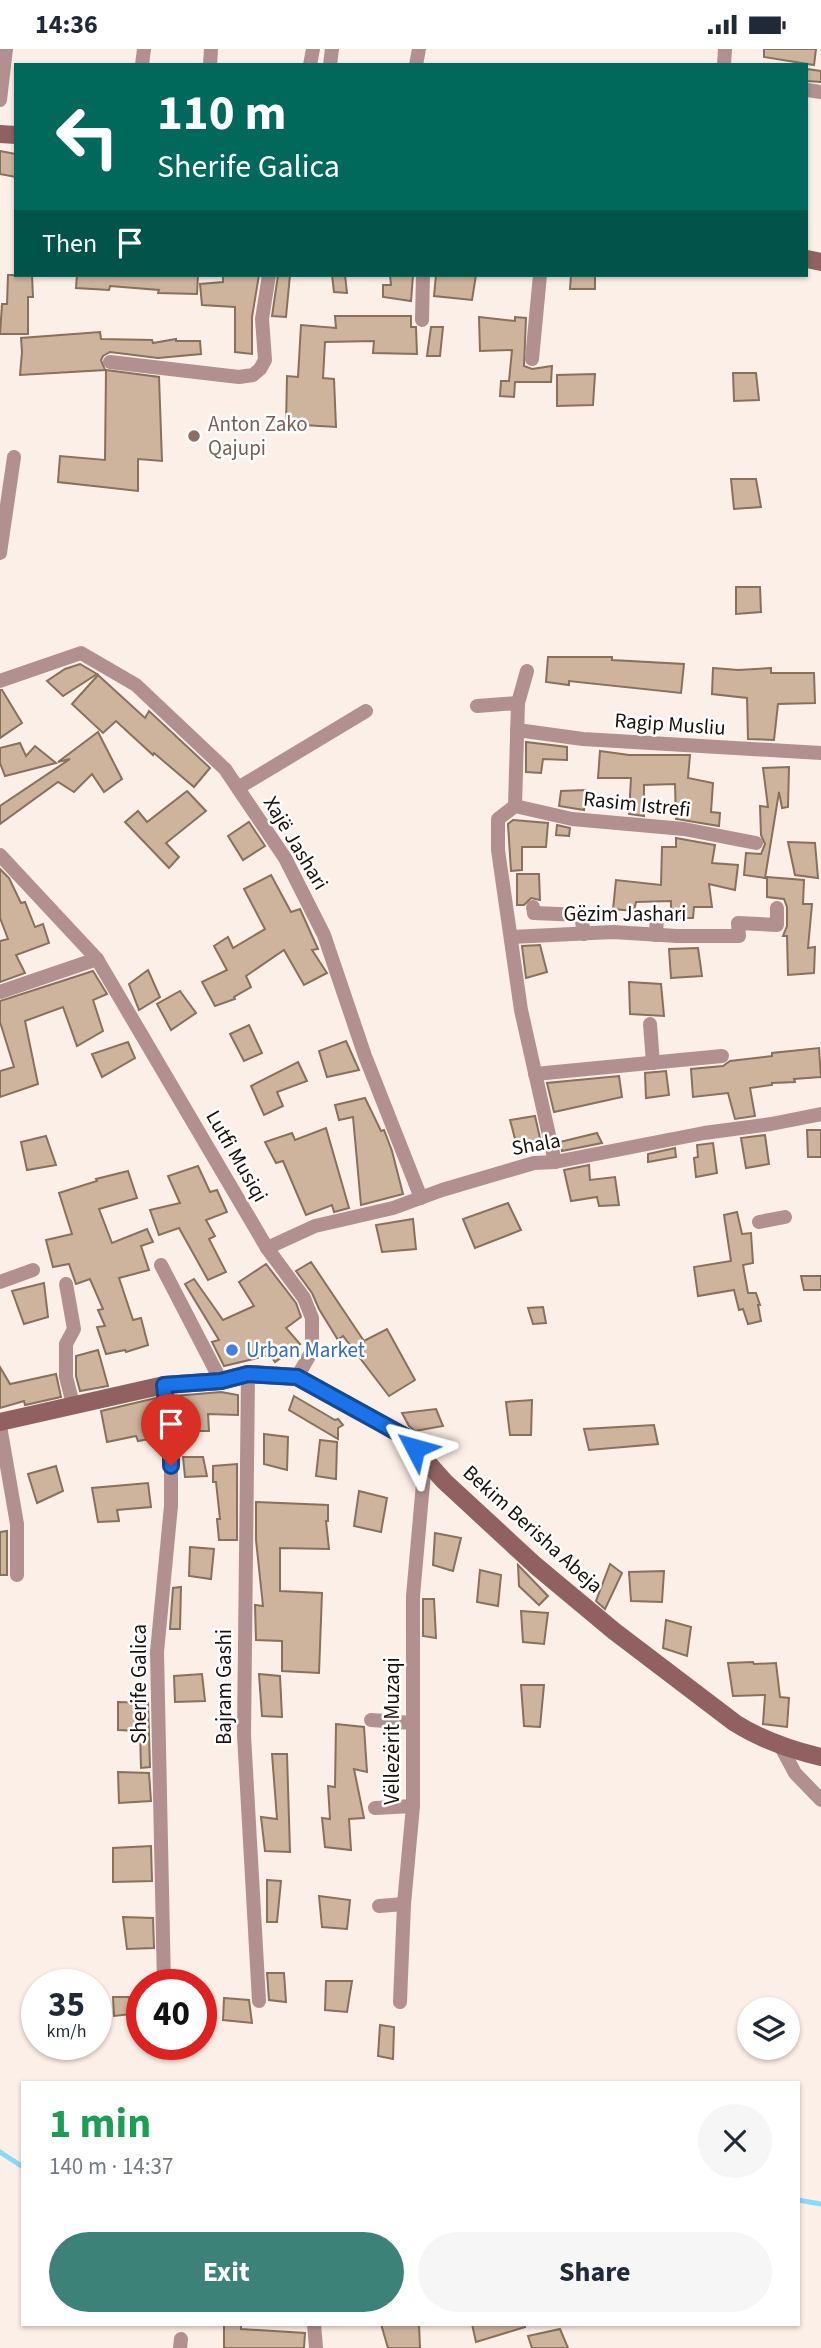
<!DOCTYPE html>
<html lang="en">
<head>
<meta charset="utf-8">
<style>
	:root { --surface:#fff; --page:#f6f6f7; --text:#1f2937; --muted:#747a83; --accent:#3c8279 }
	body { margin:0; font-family:"Source Sans 3",sans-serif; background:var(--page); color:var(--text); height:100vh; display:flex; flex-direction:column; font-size:26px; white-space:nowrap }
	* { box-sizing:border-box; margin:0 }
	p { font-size:23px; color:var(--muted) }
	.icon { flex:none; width:38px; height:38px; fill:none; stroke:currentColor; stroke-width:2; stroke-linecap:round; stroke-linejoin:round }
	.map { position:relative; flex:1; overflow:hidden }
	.details { position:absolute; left:21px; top:2032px; width:779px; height:245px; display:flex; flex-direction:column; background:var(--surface); border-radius:0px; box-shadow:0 2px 5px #0004 }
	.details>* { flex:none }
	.guide { position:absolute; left:14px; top:14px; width:794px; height:214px; border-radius:0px; box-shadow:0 2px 5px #0004; background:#00695c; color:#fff; overflow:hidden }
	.tools { position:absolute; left:737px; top:1948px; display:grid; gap:14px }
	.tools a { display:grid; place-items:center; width:63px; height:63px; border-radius:50%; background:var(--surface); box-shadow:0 2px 5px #0004; font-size:35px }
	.speed { position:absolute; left:21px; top:1920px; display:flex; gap:14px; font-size:35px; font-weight:700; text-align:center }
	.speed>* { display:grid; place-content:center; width:91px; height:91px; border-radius:50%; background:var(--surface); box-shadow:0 2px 5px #0004; line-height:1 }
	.speed small { font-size:18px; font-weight:400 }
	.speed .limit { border:10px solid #d22; background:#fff; color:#111 }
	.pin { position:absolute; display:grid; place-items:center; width:60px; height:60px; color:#fff; margin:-72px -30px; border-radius:50% 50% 50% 0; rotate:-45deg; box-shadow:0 0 7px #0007 }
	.pin .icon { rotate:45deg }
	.me { position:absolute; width:77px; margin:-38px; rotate:309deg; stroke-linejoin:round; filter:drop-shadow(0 0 5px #0008) }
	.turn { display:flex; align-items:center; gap:24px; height:147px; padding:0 28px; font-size:32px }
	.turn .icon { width:91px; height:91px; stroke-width:2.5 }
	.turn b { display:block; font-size:49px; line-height:60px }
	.then { display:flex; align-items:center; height:66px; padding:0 28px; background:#0003; gap:14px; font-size:26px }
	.round { display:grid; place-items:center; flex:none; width:74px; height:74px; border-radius:37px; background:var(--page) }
	.overview { display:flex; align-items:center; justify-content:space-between; height:119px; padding:0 28px }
	h1 { font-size:42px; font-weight:700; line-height:52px; color:#1e9e55 }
	.action { display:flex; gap:14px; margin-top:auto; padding:14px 28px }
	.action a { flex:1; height:80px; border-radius:42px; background:var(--accent); color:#fff; font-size:28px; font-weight:700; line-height:80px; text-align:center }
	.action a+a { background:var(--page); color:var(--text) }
	.status { display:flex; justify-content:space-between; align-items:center; height:49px; padding:0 35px; background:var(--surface); direction:ltr }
	.status svg { height:19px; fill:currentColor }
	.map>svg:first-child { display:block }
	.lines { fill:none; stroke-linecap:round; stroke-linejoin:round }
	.stream { stroke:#89daf9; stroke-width:5 }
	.building { fill:#cfb49d; stroke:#88705a; stroke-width:2 }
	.street { stroke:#b29090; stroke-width:14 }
	.secondary { stroke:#916162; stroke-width:18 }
	.route-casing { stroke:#114b97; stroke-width:18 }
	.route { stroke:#1a73e8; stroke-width:12 }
	.education-dot { fill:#8d6e63; stroke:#fff; stroke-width:2.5 }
	.shop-dot { fill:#3f7fe0; stroke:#fff; stroke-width:2.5 }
	.labels { text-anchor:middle; stroke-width:5; stroke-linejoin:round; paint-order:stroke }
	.education-label { font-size:21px; fill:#785e54; stroke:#fff; text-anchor:start }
	.street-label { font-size:21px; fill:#1a0f09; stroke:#fff }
	.shop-label { font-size:21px; fill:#366cbe; stroke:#fff; text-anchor:start }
</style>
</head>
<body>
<div class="status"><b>14:36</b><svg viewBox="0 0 49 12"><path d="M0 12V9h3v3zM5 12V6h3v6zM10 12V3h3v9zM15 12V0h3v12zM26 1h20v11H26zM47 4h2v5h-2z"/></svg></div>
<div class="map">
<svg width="821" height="2299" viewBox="0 0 821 2299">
	<rect width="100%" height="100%" fill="#fcefe7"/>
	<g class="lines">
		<!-- stream -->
		<g class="stream">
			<path d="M0 2103 23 2118"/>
			<path d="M798 2151 821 2155"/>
		</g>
	</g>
	<!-- building -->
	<g class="building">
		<path d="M764 0H816L814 16 764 8Z"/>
		<path d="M807 20 821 22V33L807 32Z"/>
		<path d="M0 102 16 105V128L0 125Z"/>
		<path d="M8 226H32L33 248H28V285H0L2 255H7Z"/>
		<path d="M77 226H198L197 245 158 244 159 241 110 237 109 241 76 239Z"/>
		<path d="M223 226H259L252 268V305L235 303V258L202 256 200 235 223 233Z"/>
		<path d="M278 226H290L286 268 272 267Z"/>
		<path d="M332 226H345L347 244 334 243Z"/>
		<path d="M390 226H413L411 252 383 248V236H391Z"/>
		<path d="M436 226H476L472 251 434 247Z"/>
		<path d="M571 226H595V240H570Z"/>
		<path d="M335 267H411V278H416L417 305 373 304 374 292 325 293 323 329 334 330 336 378 286 375 287 327 298 328 301 276 336 279Z"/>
		<path d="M479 268 515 272V268L526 269 524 317 532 320 552 317 551 333H515L514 348 500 347 501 332H509L512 301 480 302Z"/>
		<path d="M431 278H443L440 307H427Z"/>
		<path d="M100 283 101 290 152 291 153 294 176 290V292H200L201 305 158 309 110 303 103 307 101 311 105 321 20 326 22 303 21 289Z"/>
		<path d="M106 321 159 328 162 412 138 410V442L58 433 60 407 105 411Z"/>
		<path d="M733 324H756L759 351 734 352Z"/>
		<path d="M595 325 593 356 557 357V326Z"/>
		<path d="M731 430H756L761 458 734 460Z"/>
		<path d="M736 538H760L761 563 736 565Z"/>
		<path d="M548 608H612V611L684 615 681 644 569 632V636L546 633Z"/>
		<path d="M80 615 97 625 63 647 47 632 65 620Z"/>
		<path d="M713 619 738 621 771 619V624H814L815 654 778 655 774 691 748 690 747 649 712 645Z"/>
		<path d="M98 626 145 669 149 662 210 719 194 738 154 704 153 706 116 672 103 684 72 655Z"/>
		<path d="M0 641H2L22 674 0 689Z"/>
		<path d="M98 683 122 730 104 743 92 725 74 743 58 733 0 775V757L70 710 58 713Z"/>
		<path d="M526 693 567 698V711L543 710 541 724 526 723Z"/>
		<path d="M20 694 26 707 35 697 56 714 5 727 0 714V699Z"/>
		<path d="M600 702 629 706H690L688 729 713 734 711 763 720 764 719 777 676 770 675 735 644 736V767L629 765 631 729H598Z"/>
		<path d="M789 718 788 758 782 759 779 743 765 829 744 826 746 804 761 805 765 795 761 786 760 757 768 758 763 719Z"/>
		<path d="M586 741 584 761 559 757 561 742Z"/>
		<path d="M187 742 206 762 166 794 179 808 169 819 125 773 138 762 147 773Z"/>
		<path d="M513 771 548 774 546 798H522V821L511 822 508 775Z"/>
		<path d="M249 773 265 797 243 811 228 787Z"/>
		<path d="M557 776 570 779 569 787 556 786Z"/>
		<path d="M676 789 715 796 712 814 738 816 735 841 709 835 712 858H694L693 869H671V852L636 853 634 862 613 860 616 831 661 836 662 798H676Z"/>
		<path d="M788 793 815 794 818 829 795 826Z"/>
		<path d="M0 820 9 829 21 854 25 853 35 878 43 875 49 894 16 906 25 924 0 933V892L8 890 0 869Z"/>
		<path d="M517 825H539L540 851 531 849 524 856H517Z"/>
		<path d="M271 826 291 863 300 860 318 900 312 901 327 924 304 936 284 901 246 927 251 938 234 948 235 950 215 957 202 933 227 921 214 897 228 888 233 899 265 880 244 840Z"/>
		<path d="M767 828 804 831 803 855H812L808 899 815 898 814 924 788 926 787 887H783L787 877V858L784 850 767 848Z"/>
		<path d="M540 896 547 923 526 929 522 897Z"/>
		<path d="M698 899 702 927 671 929 669 900Z"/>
		<path d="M148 921 160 948 139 961 129 935Z"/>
		<path d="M93 922 107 945 93 951 103 982 77 997 63 958 25 972 38 1035 0 1048V1022L14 1018 0 973V952Z"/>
		<path d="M629 933 661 935 664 967 630 965Z"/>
		<path d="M180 942 196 964 171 981 157 955Z"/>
		<path d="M249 976 262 1004 244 1012 230 985Z"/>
		<path d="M346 992 359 1021 327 1028 319 1002Z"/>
		<path d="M128 993 135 1009 102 1028 92 1005Z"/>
		<path d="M819 999 821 1028 794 1030 795 1033 772 1034V1036L750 1039 755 1067 735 1070 728 1044 693 1048 691 1020 723 1017 730 1012 772 1007V1004Z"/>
		<path d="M298 1013 307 1032 277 1043 283 1057 264 1066 251 1037Z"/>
		<path d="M666 1022 669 1046 646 1049 645 1024Z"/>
		<path d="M619 1027 622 1048 554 1063 547 1034Z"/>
		<path d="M365 1049 381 1082 384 1081 392 1102 403 1145 361 1156 353 1068 339 1071 335 1056Z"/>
		<path d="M535 1067 542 1098 518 1101 510 1071Z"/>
		<path d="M326 1079 349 1159 334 1163 332 1156 306 1166 283 1112 276 1114 265 1093 292 1084 295 1091Z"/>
		<path d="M807 1081H821V1108H808Z"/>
		<path d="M597 1084 602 1094 562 1102 560 1093Z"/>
		<path d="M765 1086 769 1115 746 1119 741 1089Z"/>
		<path d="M46 1087 56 1116 27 1121 21 1093Z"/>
		<path d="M713 1094 717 1124 696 1128 694 1109 698 1108 697 1096Z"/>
		<path d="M675 1099 676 1108 648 1113V1105Z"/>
		<path d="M589 1116 590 1131 615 1128 619 1156 599 1157 597 1148 571 1152 564 1121Z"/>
		<path d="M198 1117 210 1143 217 1141 227 1163 206 1171 215 1187 209 1190 226 1223 208 1231 179 1179 159 1186 150 1161 180 1154 168 1127Z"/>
		<path d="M128 1122 137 1149 99 1160 112 1194 147 1180 153 1193 141 1197 149 1221 119 1229 133 1271 141 1269 148 1296 126 1303 125 1301 106 1305 97 1278 105 1277 98 1261 103 1260 90 1230 76 1235 69 1215 53 1218 46 1191 72 1185 59 1144 97 1132 96 1130Z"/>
		<path d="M508 1154 521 1181 475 1199 463 1170Z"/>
		<path d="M737 1163 742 1185 751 1184 753 1214 743 1216 748 1244H756L760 1256H758L761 1272 748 1275 743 1260 739 1261 734 1241 698 1247 694 1218 731 1212 724 1166Z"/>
		<path d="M413 1170 416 1200 382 1203 376 1176Z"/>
		<path d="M311 1213 364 1292 387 1280 415 1331 389 1347 343 1287 338 1291 319 1260 312 1244 296 1222Z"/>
		<path d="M266 1215 296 1254 301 1268 286 1279 300 1295 275 1313 270 1306 224 1317 212 1293 219 1291 185 1235 194 1230 223 1271 254 1257 239 1233Z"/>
		<path d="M801 1227H821V1241H804Z"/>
		<path d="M44 1234 48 1268 24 1275 12 1242Z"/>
		<path d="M543 1258 546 1274 533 1275 528 1259Z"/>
		<path d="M98 1301 108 1337 80 1342 76 1327V1307Z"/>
		<path d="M0 1318 10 1335 56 1325 61 1348 25 1356 24 1352 0 1359Z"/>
		<path d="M221 1343 238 1346V1366L208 1365 209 1382H191V1377L178 1378 175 1347Z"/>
		<path d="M294 1347 335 1371 338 1370 343 1376 338 1379V1390L289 1361Z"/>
		<path d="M156 1349 160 1388 138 1392 136 1387 107 1393 101 1362Z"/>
		<path d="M532 1351 531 1386H510L506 1353Z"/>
		<path d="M436 1360 443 1377 415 1382 409 1377 402 1364Z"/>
		<path d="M654 1376 658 1395 589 1401 584 1380Z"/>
		<path d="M264 1385 288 1388 287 1421 264 1415Z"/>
		<path d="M320 1391 337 1393 336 1430 316 1427Z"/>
		<path d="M183 1408H203L207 1427 185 1428Z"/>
		<path d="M237 1415V1491H219L217 1470H220L216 1433H213V1417Z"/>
		<path d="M56 1417 63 1442 37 1454 28 1425Z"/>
		<path d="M148 1434 151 1458 117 1461 119 1472 98 1473 92 1439Z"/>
		<path d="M359 1442 387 1449 381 1483 354 1477Z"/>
		<path d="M256 1453 328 1456V1472H326L329 1500 280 1499V1542L322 1544 319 1624 282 1622V1592L256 1591 255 1556 263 1557 256 1491Z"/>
		<path d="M7 1482V1526H0V1483Z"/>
		<path d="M435 1484 461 1489 453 1522 433 1516Z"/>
		<path d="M190 1498 214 1500 211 1530 189 1527Z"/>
		<path d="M610 1515 622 1524 605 1560 596 1552Z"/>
		<path d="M518 1516 548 1547 539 1556 519 1537Z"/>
		<path d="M480 1521 501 1526 498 1557 477 1553Z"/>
		<path d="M664 1522 662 1553 631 1552 629 1523Z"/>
		<path d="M181 1538 180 1580H170L173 1539Z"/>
		<path d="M423 1550H434L436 1589 423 1587Z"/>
		<path d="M521 1562 548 1564 544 1595 523 1593Z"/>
		<path d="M666 1571 691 1578 687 1607 663 1599Z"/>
		<path d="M753 1613 754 1615 776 1614 780 1648 789 1649 787 1678 763 1675 765 1646 733 1647 728 1614Z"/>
		<path d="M202 1625 205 1652 175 1653 174 1627Z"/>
		<path d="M259 1625 280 1627 282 1668 262 1667Z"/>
		<path d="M521 1636H544L540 1678 524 1677Z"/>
		<path d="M118 1653 148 1654 150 1718 141 1719 140 1682 118 1681Z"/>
		<path d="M336 1675 364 1678 367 1723 354 1720 364 1769 349 1770 351 1801 325 1798 322 1769 330 1770 328 1737 335 1738Z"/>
		<path d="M272 1705H287L290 1803 265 1802 261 1768 277 1770Z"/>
		<path d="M118 1723 149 1724 151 1752 119 1754Z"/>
		<path d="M151 1797 152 1832 113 1833V1799Z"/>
		<path d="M267 1831 281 1832 277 1873H267Z"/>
		<path d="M319 1847 350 1851 347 1880 322 1878Z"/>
		<path d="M123 1868 153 1869 154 1899 127 1900Z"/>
		<path d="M267 1924H284L286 1953 269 1951Z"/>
		<path d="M326 1932H352L347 1963 325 1961Z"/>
		<path d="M113 1948H129L131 1965 114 1967Z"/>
		<path d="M224 1949 249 1951 252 1974 223 1971Z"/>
		<path d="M380 1976 394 1978 393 2010 378 2007Z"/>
		<path d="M224 2275H241V2280L305 2284 304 2299H224Z"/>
		<path d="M381 2275H419L420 2299H388Z"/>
		<path d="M472 2275H524L525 2278 476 2293Z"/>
		<path d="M560 2280 568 2299H532L528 2287Z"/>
	</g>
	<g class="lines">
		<!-- street -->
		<g class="street">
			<path d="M142 16 144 0"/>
			<path d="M210 16 211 0"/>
			<path d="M310 16 313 0"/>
			<path d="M330 16 332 0"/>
			<path d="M416 16 419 0"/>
			<path d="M724 16 725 0"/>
			<path d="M807 41 821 43"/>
			<path d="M0 51 6 0"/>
			<path d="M422 271 423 226"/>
			<path d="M532 310 540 226"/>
			<path d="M110 313 239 328 253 326 260 320 265 311 262 270 269 226"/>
			<path d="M0 504 14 408"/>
			<path d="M527 622 518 654 515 757 498 770V801L521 961 555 1113"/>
			<path d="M0 632 81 604 136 636 225 720 285 809 324 886 365 1007 421 1149"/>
			<path d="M477 657 518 654"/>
			<path d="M517 681 583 690 821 704"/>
			<path d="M238 739 366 662"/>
			<path d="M515 757 572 770 684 780 756 794"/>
			<path d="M0 806 97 910 267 1199 304 1249 312 1269V1302L297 1328"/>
			<path d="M533 858 534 864 581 866 584 885"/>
			<path d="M656 886 657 866"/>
			<path d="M511 888 613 883 677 887H739L738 874 777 876V859"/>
			<path d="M0 943 97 910"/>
			<path d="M650 975 653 1014"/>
			<path d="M535 1025 722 1007"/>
			<path d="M759 1173 785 1168"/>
			<path d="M267 1199 315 1177 393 1159 442 1141 534 1114 555 1113 704 1084 771 1075 821 1065"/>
			<path d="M161 1216 221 1332"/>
			<path d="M0 1233 33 1221"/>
			<path d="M66 1235 74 1280 66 1295V1328L73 1355"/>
			<path d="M248 1325 244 1686 259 1952"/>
			<path d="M164 1336 171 1397V1457L157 1603 164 1936"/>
			<path d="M0 1377 17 1475V1526"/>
			<path d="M371 1671 413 1674"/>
			<path d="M780 1696 795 1724 821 1751"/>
			<path d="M375 1759 413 1757"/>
			<path d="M379 1857 404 1855"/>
			<path d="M400 1953 404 1855 413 1757V1547L425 1412"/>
			<path d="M314 2275 316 2299"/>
			<path d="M180 2299 181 2290"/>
		</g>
		<!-- secondary -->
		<g class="secondary">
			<path d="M0 85 16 86"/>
			<path d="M807 210 821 213"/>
			<path d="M0 1373 164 1336 221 1332 248 1325 297 1328 404 1387 444 1432 536 1517 614 1582 735 1674C762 1691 791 1701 821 1708"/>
		</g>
	</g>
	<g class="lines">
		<defs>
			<path id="route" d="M171 1417V1396L164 1336 221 1332 248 1325 297 1328 404 1387 415 1399"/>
		</defs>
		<!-- route casing -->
		<use href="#route" class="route-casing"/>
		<!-- route -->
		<use href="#route" class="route"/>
	</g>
	<!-- markers -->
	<circle class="education-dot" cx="194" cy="387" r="7"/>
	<circle class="shop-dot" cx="232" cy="1301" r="7"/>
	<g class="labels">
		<!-- education labels -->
		<g class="education-label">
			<text x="208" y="382">Anton Zako<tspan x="208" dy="24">Qajupi</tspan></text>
		</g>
		<!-- street labels -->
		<g class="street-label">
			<text transform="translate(670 675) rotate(4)" y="7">Ragip Musliu</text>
			<text transform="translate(637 755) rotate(6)" y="7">Rasim Istrefi</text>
			<text transform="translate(296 794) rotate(59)" y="7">Xajë Jashari</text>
			<text x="625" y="872">Gëzim Jashari</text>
			<text transform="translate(536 1095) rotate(-10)" y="7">Shala</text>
			<text transform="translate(237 1107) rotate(60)" y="7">Lutfi Musiqi</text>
			<text transform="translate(533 1480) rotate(42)" y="7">Bekim Berisha Abeja</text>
			<text transform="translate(139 1635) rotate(-90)" y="7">Sherife Galica</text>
			<text transform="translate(224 1638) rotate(-90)" y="7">Bajram Gashi</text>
			<text transform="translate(392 1682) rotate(-90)" y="7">Vëllezërit Muzaqi</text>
		</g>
		<!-- shop labels -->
		<g class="shop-label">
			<text x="246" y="1308">Urban Market</text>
		</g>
	</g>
</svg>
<div class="tools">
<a><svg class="icon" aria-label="layers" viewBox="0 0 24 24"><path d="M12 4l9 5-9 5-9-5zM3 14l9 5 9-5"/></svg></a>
</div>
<div class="speed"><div>35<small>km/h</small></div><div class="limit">40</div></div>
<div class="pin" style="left:171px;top:1417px;background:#d93025"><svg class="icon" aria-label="arrive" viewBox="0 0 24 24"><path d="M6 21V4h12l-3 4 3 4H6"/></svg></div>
<svg class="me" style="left:415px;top:1399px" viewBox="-20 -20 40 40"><path d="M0-17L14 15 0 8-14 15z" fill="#1a73e8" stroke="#fff" stroke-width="4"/></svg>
<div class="guide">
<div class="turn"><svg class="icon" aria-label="left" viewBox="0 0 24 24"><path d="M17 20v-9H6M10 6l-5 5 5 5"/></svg><div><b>110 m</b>Sherife Galica</div></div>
<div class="then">Then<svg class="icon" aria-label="arrive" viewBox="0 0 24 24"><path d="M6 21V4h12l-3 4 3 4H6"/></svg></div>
</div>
<section class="details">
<div class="overview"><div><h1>1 min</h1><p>140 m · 14:37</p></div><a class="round"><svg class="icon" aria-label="close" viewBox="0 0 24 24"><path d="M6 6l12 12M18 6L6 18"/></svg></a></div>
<div class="action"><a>Exit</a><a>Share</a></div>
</section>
</div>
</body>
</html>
